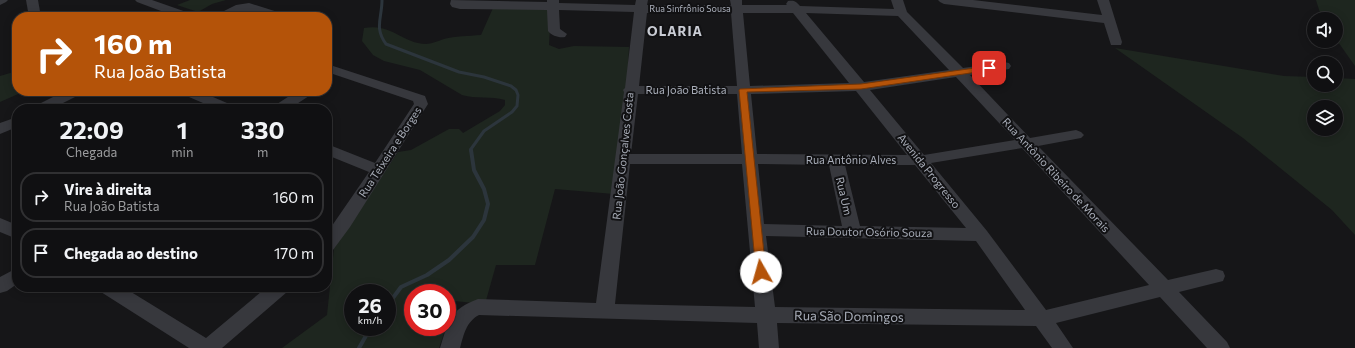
<!DOCTYPE html>
<html lang="pt">
<head>
<meta charset="utf-8">
<style>
	:root { --surface:#101012; --page:#19191b; --text:#f1f3f6; --muted:#9c9d9f; --line:#303032 }
	body { margin:0; font-family:Commissioner,sans-serif; background:var(--page); color:var(--text); height:100vh; display:flex; flex-direction:column; font-size:15px; white-space:nowrap }
	* { box-sizing:border-box; margin:0 }
	p { font-size:13px; color:var(--muted) }
	.icon { flex:none; width:22px; height:22px; fill:none; stroke:currentColor; stroke-width:2; stroke-linecap:round; stroke-linejoin:round }
	.map { position:relative; flex:1; overflow:hidden }
	.drawer { position:absolute; left:12px; top:104px; width:320px; height:188px; display:flex; flex-direction:column; background:var(--surface); border-radius:16px; box-shadow:0 2px 10px #0003,0 0 0 1px var(--line) }
	.drawer>* { flex:none }
	.hud { position:absolute; left:12px; top:12px; width:320px; height:84px; border-radius:16px; box-shadow:0 2px 10px #0003,0 0 0 1px var(--line); background:#b45309; color:#fff; overflow:hidden }
	.fabs { position:absolute; left:1307px; top:12px; display:grid; gap:8px }
	.fabs a { display:grid; place-items:center; width:36px; height:36px; border-radius:50%; background:var(--surface); box-shadow:0 2px 10px #0003,0 0 0 1px var(--line); font-size:20px }
	.speed { position:absolute; left:344px; top:284px; display:flex; gap:8px; font-size:20px; font-weight:700; text-align:center }
	.speed>* { display:grid; place-content:center; width:52px; height:52px; border-radius:50%; background:var(--surface); box-shadow:0 2px 10px #0003,0 0 0 1px var(--line); line-height:1 }
	.speed small { font-size:10px; font-weight:400 }
	.speed .limit { border:6px solid #d22; background:#fff; color:#111 }
	.pin { position:absolute; display:grid; place-items:center; width:34px; height:34px; color:#fff; margin:-17px; border-radius:8px; box-shadow:0 2px 6px #0006 }
	.me { position:absolute; width:44px; margin:-22px; rotate:353deg; stroke-linejoin:round; filter:drop-shadow(0 0 3px #0008) }
	.turn { display:flex; align-items:center; gap:14px; height:84px; padding:0 16px; font-size:18px }
	.turn .icon { width:52px; height:52px; stroke-width:2.5 }
	.turn b { display:block; font-size:28px; line-height:34px }
	.eta { display:flex; justify-content:space-evenly; align-items:center; height:68px; text-align:center }
	.eta b { font-size:24px; font-weight:700; line-height:28px }
	ul { padding:0; list-style:none }
	li { display:flex; align-items:center; gap:12px; height:50px; margin:0 8px 6px; padding:0 8px; border:2px solid var(--line); border-radius:16px }
	li div { flex:1 }
	li b { display:block; font-size:15px }
	li em { font-style:normal }
	.map>svg:first-child { display:block }
	.green { fill:#1e261f; fill-rule:evenodd }
	.lines { fill:none; stroke-linecap:round; stroke-linejoin:round }
	.stream-far1 { stroke:#2c353c; stroke-width:3 }
	.stream { stroke:#2c353c; stroke-width:4 }
	.minor { fill:#37383d; fill-rule:evenodd }
	.route { fill:#b45309; stroke:#753606 }
	.labels { text-anchor:middle; stroke-width:4; stroke-linejoin:round; paint-order:stroke }
	.far-street-label { font-size:9px; fill:#a8adb8; stroke:#111113 }
	.street-label { font-size:11px; fill:#a8adb8; stroke:#111113 }
	.far-district-label { font-size:13px; font-weight:bold; letter-spacing:1px; fill:#c9ccd4; stroke:#111113 }
	.near-street-label { font-size:13px; fill:#a8adb8; stroke:#111113 }
</style>
</head>
<body>
<div class="map">
<svg width="1355" height="348" viewBox="0 0 1355 348">
	<rect width="100%" height="100%" fill="#161618"/>
	<!-- green -->
	<g class="green">
		<path d="M190 0H226L212 4 198 12 177 5Z"/>
		<path d="M1316 0H1355V66L1336 39V19H1322Z"/>
		<path d="M493 8 551 9 549 45 559 49 574 46 629 47 627 89 614 194 555 189 535 265H496L485 304 454 301 447 323V293H413V327H446L439 348H282L327 315 334 248 398 152 411 150 449 129H459L463 133 500 111 505 105V100C491 96 476 99 462 95L420 70 384 61 373 55 362 41 364 28C392 23 401 43 426 44 431 44 438 41 444 39 455 36 469 36 481 35ZM353 293H387V327H353Z"/>
		<path d="M1115 48 1284 76 1314 77V85H1336V78L1355 79V235L1332 210 1243 138ZM1314 107H1336V129H1314Z"/>
		<path d="M17 71V91H25L0 102V76Z"/>
	</g>
	<g class="lines">
		<!-- stream-far1 -->
		<path class="stream-far1" d="M382 0C382 18 374 28 386 44L459 72 484 77 511 86 516 90 518 95 517 106 512 112 484 131 471 149V151"/>
		<!-- stream -->
		<g class="stream">
			<path d="M387 306 401 287 427 275 449 260 473 237 484 220 488 204 484 189 474 170 471 150"/>
			<path d="M359 348 371 327"/>
		</g>
		<!-- minor -->
		<g class="minor">
			<path d="M0 0H8L6 2 0 5Z"/>
			<path d="M26 0H38L41 17H29Z"/>
			<path d="M135 0H152L192 14 194 17H177L137 2Z"/>
			<path d="M451 0 547 2V0H559V3L635 5 636 0H648L647 5H731L730 0H742V5H787L786 4 788 1C794 0 796 1 800 6L894 9 891 0H903L907 12 963 68 1004 62 1009 63 1011 66 1009 69 970 75 1030 138 1076 130 1081 132 1084 135 1081 138 1038 146 1168 280 1216 269 1223 271 1225 276 1223 281 1179 292 1227 342 1230 348H1207L1160 297 1056 323 1073 348H1052L1036 326 777 323 779 348H759L757 323 479 315C466 322 464 334 460 348H440C448 322 450 309 478 299L596 303 624 92 623 90 625 88 634 12 559 10 560 29 567 34 565 37C559 38 552 36 548 31L547 10 460 9 452 7 450 4ZM647 13H731L737 86H639ZM743 13H793L849 83 750 86ZM806 13 898 16 949 70 864 82ZM956 77 1015 140 924 155 870 90ZM856 91 907 155 757 154 751 94ZM638 94H737L742 154H631ZM1022 148 1149 285 1046 310 987 231 931 163ZM630 164H742L755 307 615 304ZM758 164 829 165 842 226 764 224ZM845 165H915L966 228 860 226ZM766 236 976 241 1025 310 775 307Z"/>
			<path d="M938 0H973L1102 15 1097 0H1109L1122 42 1121 45H1111L1104 23 944 4 940 2Z"/>
			<path d="M249 3 284 14 286 17H268L248 11H243L231 17H216L218 14 236 5Z"/>
			<path d="M327 64 425 96 428 104 350 227 333 250 327 251V233L369 172 327 155V144L375 163 414 104 413 101 327 72Z"/>
			<path d="M65 91H83L81 94 51 109H33L35 106Z"/>
			<path d="M180 91H199L234 106 236 109H217L182 94Z"/>
			<path d="M297 91H314L312 94 289 109H272L274 106Z"/>
			<path d="M17 117V127L0 134V123Z"/>
			<path d="M0 218 17 225V239L0 232Z"/>
			<path d="M17 268V284L7 291 0 293V277Z"/>
			<path d="M99 287H123L206 338 267 287H289L287 292 222 348H189L101 292Z"/>
		</g>
	</g>
	<!-- route -->
	<path class="route" d="M989 66H991V70L861 89 747 92 766 272 765 275H757L756 272 739 90 740 89 861 84Z"/>
	<g class="labels">
		<!-- far-street labels -->
		<g class="far-street-label">
			<text x="690" y="12">Rua Sinfrônio Sousa</text>
		</g>
		<!-- street labels -->
		<g class="street-label">
			<text x="686" y="94">Rua João Batista</text>
			<text transform="translate(390 152) rotate(-57)" y="4">Rua Teixeira e Borges</text>
			<text transform="translate(623 156) rotate(-84)" y="4">Rua João Gonçalves Costa</text>
			<text x="851" y="164">Rua Antônio Alves</text>
			<text transform="translate(929 171) rotate(51)" y="4">Avenida Progresso</text>
			<text transform="translate(1056 175) rotate(47)" y="4">Rua Antônio Ribeiro de Morais</text>
			<text transform="translate(844 196) rotate(77)" y="4">Rua Um</text>
			<text transform="translate(869 232) rotate(1)" y="4">Rua Doutor Osório Souza</text>
		</g>
		<!-- far-district labels -->
		<g class="far-district-label">
			<text x="675" y="36">OLARIA</text>
		</g>
		<!-- near-street labels -->
		<g class="near-street-label">
			<text transform="translate(849 316) rotate(1)" y="5">Rua São Domingos</text>
		</g>
	</g>
</svg>
<div class="fabs">
<a><svg class="icon" aria-label="sound" viewBox="0 0 24 24"><path d="M4 9h4l5-4v14l-5-4H4zM17 9q2 3 0 6"/></svg></a>
<a><svg class="icon" aria-label="search" viewBox="0 0 24 24"><circle cx="10" cy="10" r="6"/><path d="M15 15l6 6"/></svg></a>
<a><svg class="icon" aria-label="layers" viewBox="0 0 24 24"><path d="M12 4l9 5-9 5-9-5zM3 14l9 5 9-5"/></svg></a>
</div>
<div class="speed"><div>26<small>km/h</small></div><div class="limit">30</div></div>
<div class="pin" style="left:989px;top:68px;background:#d93025"><svg class="icon" aria-label="arrive" viewBox="0 0 24 24"><path d="M6 21V4h12l-3 4 3 4H6"/></svg></div>
<svg class="me" style="left:761px;top:272px" viewBox="-20 -20 40 40"><circle r="19" fill="#fff"/><path d="M0-13L10 11 0 6-10 11z" fill="#b45309"/></svg>
<div class="hud">
<div class="turn"><svg class="icon" aria-label="right" viewBox="0 0 24 24"><path d="M7 20v-9h11M14 6l5 5-5 5"/></svg><div><b>160 m</b>Rua João Batista</div></div>
</div>
<section class="drawer">
<div class="eta">
<div><b>22:09</b><p>Chegada</p></div>
<div><b>1</b><p>min</p></div>
<div><b>330</b><p>m</p></div>
</div>
<ul>
<li><svg class="icon" aria-label="right" viewBox="0 0 24 24"><path d="M7 20v-9h11M14 6l5 5-5 5"/></svg><div><b>Vire à direita</b><p>Rua João Batista</p></div><em>160 m</em></li>
<li><svg class="icon" aria-label="arrive" viewBox="0 0 24 24"><path d="M6 21V4h12l-3 4 3 4H6"/></svg><div><b>Chegada ao destino</b></div><em>170 m</em></li>
</ul>
</section>
</div>
</body>
</html>
